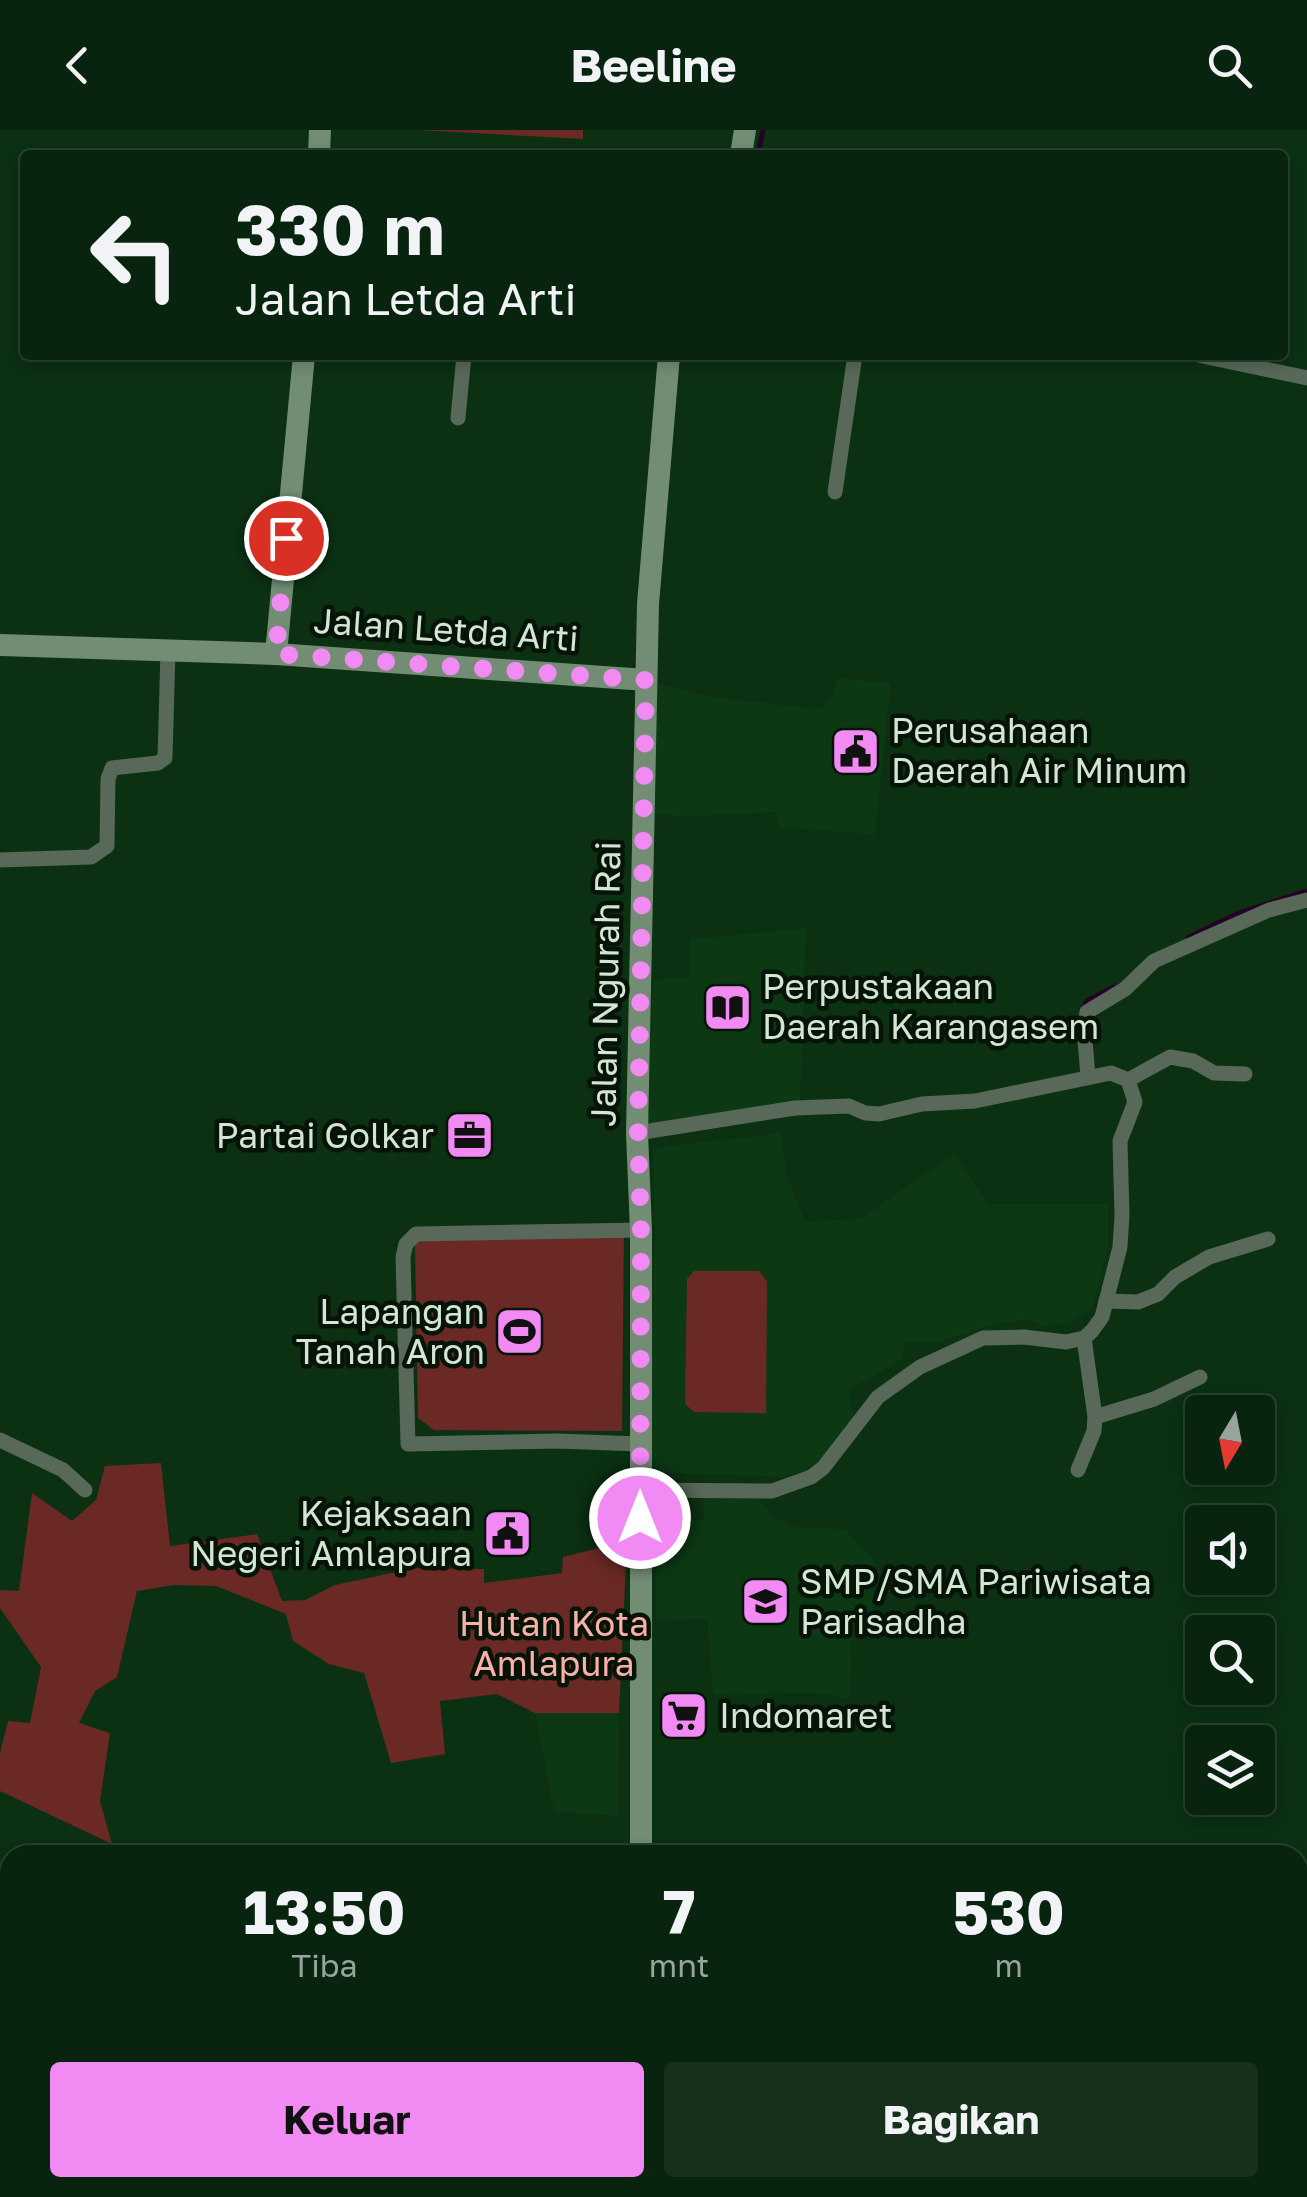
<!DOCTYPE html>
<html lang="id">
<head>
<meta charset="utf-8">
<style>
	:root { --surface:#08240e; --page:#16301c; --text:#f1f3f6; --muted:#98a49e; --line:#29412e; --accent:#f28af3 }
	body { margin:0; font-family:"Golos Text",sans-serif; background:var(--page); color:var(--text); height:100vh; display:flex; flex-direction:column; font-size:38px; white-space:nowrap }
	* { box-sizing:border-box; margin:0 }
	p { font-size:32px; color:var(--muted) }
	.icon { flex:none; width:55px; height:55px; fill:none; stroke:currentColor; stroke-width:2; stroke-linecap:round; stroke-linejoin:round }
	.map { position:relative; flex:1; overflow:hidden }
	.panel { position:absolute; left:0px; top:1715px; width:1308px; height:352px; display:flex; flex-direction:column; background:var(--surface); border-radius:30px 30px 0 0; box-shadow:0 5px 15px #0003,0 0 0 2px var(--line) }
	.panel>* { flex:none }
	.guide { position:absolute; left:20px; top:20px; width:1268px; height:210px; border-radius:10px; box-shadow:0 5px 15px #0003,0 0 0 2px var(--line); background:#08240e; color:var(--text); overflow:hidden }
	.needle { width:65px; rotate:190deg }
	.buttons { position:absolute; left:1185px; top:1265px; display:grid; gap:20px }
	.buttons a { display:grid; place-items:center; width:90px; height:90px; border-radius:10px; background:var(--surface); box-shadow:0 5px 15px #0003,0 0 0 2px var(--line); font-size:50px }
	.pin { position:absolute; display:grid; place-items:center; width:85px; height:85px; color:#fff; margin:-42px; border:5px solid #fff; border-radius:50%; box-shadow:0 2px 10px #0007 }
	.me { position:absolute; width:110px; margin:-55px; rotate:0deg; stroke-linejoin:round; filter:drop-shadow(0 0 8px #0008) }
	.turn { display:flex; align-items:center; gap:35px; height:210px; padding:0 50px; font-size:45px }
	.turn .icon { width:130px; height:130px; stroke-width:2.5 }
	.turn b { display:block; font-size:70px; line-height:85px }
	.eta { display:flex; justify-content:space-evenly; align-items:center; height:170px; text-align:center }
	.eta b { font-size:60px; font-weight:700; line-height:70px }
	.action { display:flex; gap:20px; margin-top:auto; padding:20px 50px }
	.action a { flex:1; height:115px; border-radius:10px; background:var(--accent); color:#111; font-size:40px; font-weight:700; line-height:115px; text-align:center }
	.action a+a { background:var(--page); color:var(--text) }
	header { display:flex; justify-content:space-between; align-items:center; height:130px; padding:0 50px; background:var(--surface); font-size:45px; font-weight:700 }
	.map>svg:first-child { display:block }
	.built { fill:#0c3814 }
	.green { fill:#6a2924 }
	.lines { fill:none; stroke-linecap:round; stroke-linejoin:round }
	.stream { stroke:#240026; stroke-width:5 }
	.street { stroke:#586859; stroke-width:15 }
	.secondary { stroke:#738d75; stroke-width:22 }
	.route { stroke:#f28af3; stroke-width:18; stroke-dasharray:0 32.4 }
	.labels { text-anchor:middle; stroke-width:9; stroke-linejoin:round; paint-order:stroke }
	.street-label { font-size:35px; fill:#d2e6d3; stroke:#061408 }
	.poi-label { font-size:35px; fill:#d2e6d3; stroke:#061408; text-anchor:start }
	.park-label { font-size:35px; fill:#fab0a7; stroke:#061408 }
</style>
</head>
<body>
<header><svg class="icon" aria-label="back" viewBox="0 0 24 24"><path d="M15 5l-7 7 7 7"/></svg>Beeline<svg class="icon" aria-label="search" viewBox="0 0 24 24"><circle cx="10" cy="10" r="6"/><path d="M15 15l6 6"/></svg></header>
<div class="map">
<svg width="1307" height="2067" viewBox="0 0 1307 2067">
	<rect width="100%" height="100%" fill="#0b3012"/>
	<!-- built -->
	<g class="built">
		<path d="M838 548 891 553 875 705 778 697 776 682 684 687 651 683 656 625 655 553 711 567 821 579 832 567Z"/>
		<path d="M806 798 800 974 647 998 653 850 690 846V809Z"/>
		<path d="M781 1003 786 1042 805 1092 861 1088 955 1024 987 1074H1108V1117L1093 1176 1070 1194 1044 1196 1026 1189 987 1196 936 1213 905 1212 903 1229 848 1261 855 1289 830 1323 804 1341 783 1347 647 1342 655 1102 653 1018Z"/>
		<path d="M704 1359 757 1360 762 1373 771 1386 795 1397 845 1399 873 1429 874 1483 851 1512 850 1569 817 1563 713 1564 707 1489 656 1490V1391L704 1390Z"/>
		<path d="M535 1583H619L618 1686 554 1682Z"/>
		<rect x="81" y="2058" width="538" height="9"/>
	</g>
	<!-- green -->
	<g class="green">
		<path d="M416 0H583V9Z"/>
		<path d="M624 1099 622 1301 434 1300 418 1288 415 1117 418 1108Z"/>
		<path d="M694 1141H759L767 1151 766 1283 694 1282 685 1274 687 1149Z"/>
		<path d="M161 1333 170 1416 257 1404 282 1471 305 1470 335 1455 415 1438 484 1439V1453L562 1443 563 1427 627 1411 619 1583H535L497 1564 440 1571 445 1624 391 1633 364 1543 329 1534 293 1511 286 1484 216 1456 174 1455 137 1461 117 1547 95 1561 79 1593 110 1603 100 1671 112 1714 0 1661V1623L8 1591 30 1593 41 1537 0 1478V1460L19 1461 32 1363 72 1391 96 1370 105 1336Z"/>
		<path d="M0 1743 10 1746V1905L0 1877Z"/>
	</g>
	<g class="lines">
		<!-- stream -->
		<g class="stream">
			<path d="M758 25 763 0"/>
			<path d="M1189 807 1239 783 1307 761"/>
			<path d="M1083 879 1087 871 1114 857"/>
		</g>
		<!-- street -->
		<g class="street">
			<path d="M1198 225 1307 248"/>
			<path d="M458 288 464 225"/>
			<path d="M835 362 855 225"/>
			<path d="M0 730 91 727 107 716 108 649 112 638 158 633 165 628 168 520"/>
			<path d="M1088 947 1084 898 1087 882 1125 859 1154 831 1269 780 1307 770"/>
			<path d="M637 1003 795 978 849 976 865 983 879 984 922 974 975 971 1111 943 1128 950 1170 927 1193 931 1214 943 1245 944"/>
			<path d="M1106 1171 1138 1172 1158 1164 1175 1147 1209 1127 1268 1109"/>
			<path d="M1095 1287 1154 1269 1200 1247"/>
			<path d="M0 1310 63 1340 85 1360"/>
			<path d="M640 1314 558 1311 408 1314 403 1127 406 1114 416 1104 641 1100"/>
			<path d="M1078 1340 1094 1301 1095 1287 1084 1208"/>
			<path d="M639 1360 772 1361 811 1347 823 1338 878 1267 920 1237 983 1208 1024 1207 1066 1212 1084 1208 1092 1201 1102 1187 1120 1117 1122 1085 1120 1011 1135 972 1128 950"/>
		</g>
		<!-- secondary -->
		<g class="secondary">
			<path d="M319 25 320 0"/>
			<path d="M741 25 745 0"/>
			<path d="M0 515 276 524 646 550"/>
			<path d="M276 524 304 225"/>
			<path d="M641 1725V1100L637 1003 648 474 669 225"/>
			<path d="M637 2058V2067"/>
		</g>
	</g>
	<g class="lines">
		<!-- route -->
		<path class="route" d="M286 408 276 524 646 550 638 1003 641 1100 640 1388"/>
	</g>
	<!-- icons -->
	<defs>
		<symbol id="civic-square" viewBox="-11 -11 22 22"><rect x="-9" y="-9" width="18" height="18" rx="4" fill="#f28af3" stroke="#061408"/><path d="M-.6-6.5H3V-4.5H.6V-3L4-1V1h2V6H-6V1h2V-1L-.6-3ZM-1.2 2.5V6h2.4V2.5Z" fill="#111"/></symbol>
		<symbol id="library-square" viewBox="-11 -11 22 22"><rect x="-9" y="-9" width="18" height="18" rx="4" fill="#f28af3" stroke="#061408"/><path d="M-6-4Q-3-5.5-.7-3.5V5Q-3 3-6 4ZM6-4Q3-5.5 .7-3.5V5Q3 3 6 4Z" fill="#111"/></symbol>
		<symbol id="office-square" viewBox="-11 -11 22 22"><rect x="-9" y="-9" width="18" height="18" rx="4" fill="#f28af3" stroke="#061408"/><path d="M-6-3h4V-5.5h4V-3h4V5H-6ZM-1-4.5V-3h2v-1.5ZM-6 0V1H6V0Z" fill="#111"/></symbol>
		<symbol id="stadium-square" viewBox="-11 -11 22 22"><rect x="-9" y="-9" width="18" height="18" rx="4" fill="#f28af3" stroke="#061408"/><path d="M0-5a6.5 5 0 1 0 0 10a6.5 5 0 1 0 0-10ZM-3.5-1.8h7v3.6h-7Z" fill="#111"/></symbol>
		<symbol id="school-square" viewBox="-11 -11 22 22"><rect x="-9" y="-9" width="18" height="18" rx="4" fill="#f28af3" stroke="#061408"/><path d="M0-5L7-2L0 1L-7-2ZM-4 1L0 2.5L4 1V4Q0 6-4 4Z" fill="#111"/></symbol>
		<symbol id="supermarket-square" viewBox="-11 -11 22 22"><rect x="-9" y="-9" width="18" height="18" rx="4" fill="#f28af3" stroke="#061408"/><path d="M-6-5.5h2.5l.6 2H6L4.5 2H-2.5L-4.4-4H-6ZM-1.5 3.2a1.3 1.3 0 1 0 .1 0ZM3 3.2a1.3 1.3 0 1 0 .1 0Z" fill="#111"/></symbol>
	</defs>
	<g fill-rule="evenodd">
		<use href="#civic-square" x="828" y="594" width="55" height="55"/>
		<use href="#library-square" x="700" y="850" width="55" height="55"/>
		<use href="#office-square" x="442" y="978" width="55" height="55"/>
		<use href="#stadium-square" x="492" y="1174" width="55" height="55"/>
		<use href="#civic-square" x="480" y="1376" width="55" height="55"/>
		<use href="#school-square" x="738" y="1444" width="55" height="55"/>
		<use href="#supermarket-square" x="656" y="1558" width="55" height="55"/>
	</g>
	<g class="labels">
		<!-- street labels -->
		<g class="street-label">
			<text transform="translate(446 500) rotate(4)" y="12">Jalan Letda Arti</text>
			<text transform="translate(606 854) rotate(-89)" y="12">Jalan Ngurah Rai</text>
		</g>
		<!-- poi labels -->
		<g class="poi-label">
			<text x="891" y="613">Perusahaan<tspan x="891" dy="40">Daerah Air Minum</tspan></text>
			<text x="762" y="869">Perpustakaan<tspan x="762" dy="40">Daerah Karangasem</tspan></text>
			<text x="434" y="1018" text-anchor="end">Partai Golkar</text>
			<text x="485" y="1194" text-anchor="end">Lapangan<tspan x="485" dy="40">Tanah Aron</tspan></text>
			<text x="472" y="1396" text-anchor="end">Kejaksaan<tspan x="472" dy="40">Negeri Amlapura</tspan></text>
			<text x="800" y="1464">SMP/SMA Pariwisata<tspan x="800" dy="40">Parisadha</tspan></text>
			<text x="719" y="1598">Indomaret</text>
		</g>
		<!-- park labels -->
		<g class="park-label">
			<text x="554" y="1506">Hutan Kota<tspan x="554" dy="40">Amlapura</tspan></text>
		</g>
	</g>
</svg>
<div class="buttons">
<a><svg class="needle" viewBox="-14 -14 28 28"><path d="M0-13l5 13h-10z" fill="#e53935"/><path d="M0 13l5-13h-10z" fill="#98a49e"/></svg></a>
<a><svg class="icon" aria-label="sound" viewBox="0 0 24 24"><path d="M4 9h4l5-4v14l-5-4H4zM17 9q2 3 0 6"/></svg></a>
<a><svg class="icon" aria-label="search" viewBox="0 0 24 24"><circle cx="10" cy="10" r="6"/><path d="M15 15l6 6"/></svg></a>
<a><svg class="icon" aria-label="layers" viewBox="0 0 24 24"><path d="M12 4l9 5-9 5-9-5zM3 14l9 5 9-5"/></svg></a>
</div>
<div class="pin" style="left:286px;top:408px;background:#d93025"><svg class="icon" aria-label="arrive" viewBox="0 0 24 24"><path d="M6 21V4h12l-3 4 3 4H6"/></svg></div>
<svg class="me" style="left:640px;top:1388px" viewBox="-20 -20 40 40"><circle r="17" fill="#f28af3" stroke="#fff" stroke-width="3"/><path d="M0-11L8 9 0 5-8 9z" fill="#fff"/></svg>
<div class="guide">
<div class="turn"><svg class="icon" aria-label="left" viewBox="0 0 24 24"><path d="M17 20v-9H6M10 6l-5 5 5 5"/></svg><div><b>330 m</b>Jalan Letda Arti</div></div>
</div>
<section class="panel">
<div class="eta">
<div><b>13:50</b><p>Tiba</p></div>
<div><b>7</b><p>mnt</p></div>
<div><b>530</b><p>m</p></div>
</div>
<div class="action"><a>Keluar</a><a>Bagikan</a></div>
</section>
</div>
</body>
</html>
